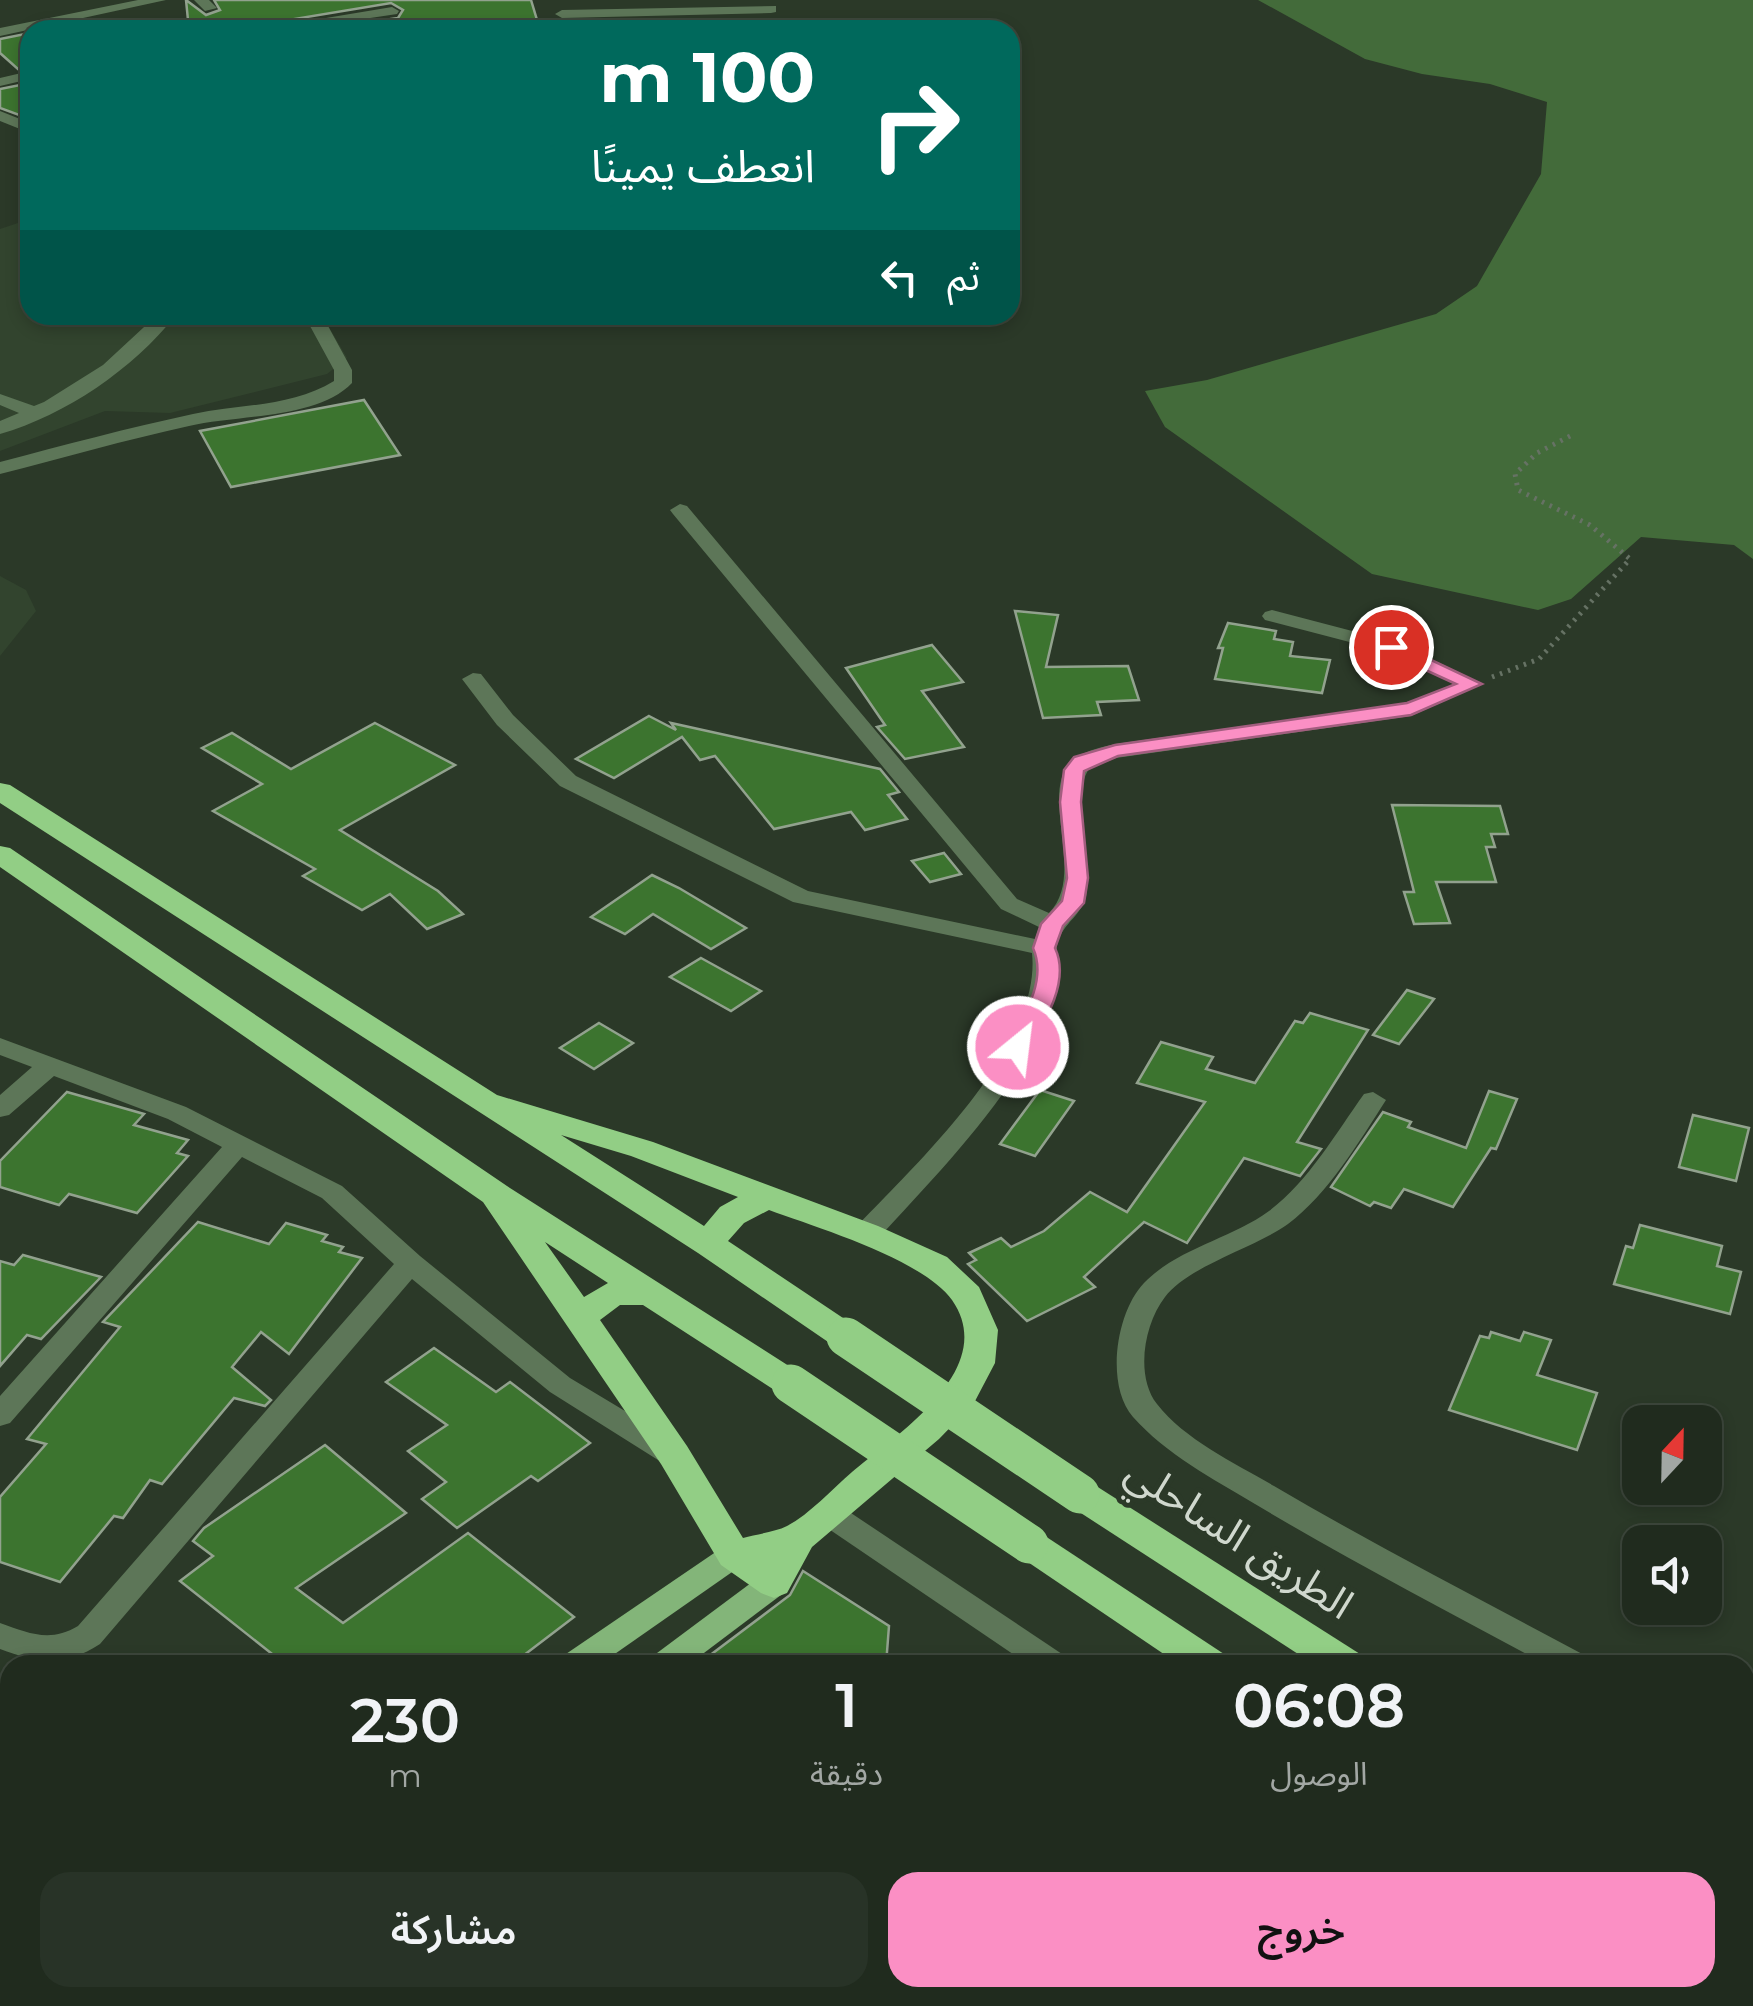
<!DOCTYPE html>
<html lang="ar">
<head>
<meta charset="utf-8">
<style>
	:root { --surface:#202b1e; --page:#283327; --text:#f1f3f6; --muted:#a2a7a4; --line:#3d473c; --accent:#fb8fc4 }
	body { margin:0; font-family:Montserrat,"Noto Sans Arabic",sans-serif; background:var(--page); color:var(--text); direction:rtl; height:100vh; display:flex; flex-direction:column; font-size:38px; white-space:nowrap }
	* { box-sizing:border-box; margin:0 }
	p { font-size:32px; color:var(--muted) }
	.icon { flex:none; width:55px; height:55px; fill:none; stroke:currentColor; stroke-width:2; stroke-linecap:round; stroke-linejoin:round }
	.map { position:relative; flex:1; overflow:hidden; direction:ltr }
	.details { position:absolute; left:0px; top:1655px; width:1755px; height:352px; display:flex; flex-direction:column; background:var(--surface); border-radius:30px 30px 0 0; box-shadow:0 5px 15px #0003,0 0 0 2px var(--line); direction:rtl }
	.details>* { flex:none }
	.banner { position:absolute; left:20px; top:20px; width:1000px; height:305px; border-radius:30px; box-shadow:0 5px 15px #0003,0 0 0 2px var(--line); direction:rtl; background:#00695c; color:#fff; overflow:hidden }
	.needle { width:65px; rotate:22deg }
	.tools { position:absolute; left:1622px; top:1405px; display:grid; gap:20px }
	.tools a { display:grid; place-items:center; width:100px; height:100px; border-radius:20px; background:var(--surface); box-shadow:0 5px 15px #0003,0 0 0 2px var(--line); font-size:50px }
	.pin { position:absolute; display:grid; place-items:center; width:85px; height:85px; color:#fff; margin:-42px; border:5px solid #fff; border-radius:50%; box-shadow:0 2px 10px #0007 }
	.me { position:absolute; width:110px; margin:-55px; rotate:29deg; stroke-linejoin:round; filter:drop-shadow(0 0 8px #0008) }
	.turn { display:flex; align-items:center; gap:35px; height:210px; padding:0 40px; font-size:45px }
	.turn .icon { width:130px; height:130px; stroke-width:2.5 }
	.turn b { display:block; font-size:70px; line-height:85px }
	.then { display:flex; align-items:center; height:95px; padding:0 40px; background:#0003; gap:20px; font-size:38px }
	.eta { display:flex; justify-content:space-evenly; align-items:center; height:170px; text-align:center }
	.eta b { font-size:60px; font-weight:600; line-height:70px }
	.cta { display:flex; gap:20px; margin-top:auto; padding:20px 40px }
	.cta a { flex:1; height:115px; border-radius:30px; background:var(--accent); color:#111; font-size:40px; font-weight:600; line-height:115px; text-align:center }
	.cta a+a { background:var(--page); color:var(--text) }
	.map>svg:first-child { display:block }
	.built { fill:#32442e }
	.green { fill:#436b3a }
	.building { fill:#3c742f; stroke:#92a28e; stroke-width:2.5 }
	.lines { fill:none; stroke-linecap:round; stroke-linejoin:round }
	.path { stroke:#667264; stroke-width:5; stroke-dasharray:2.5 6; stroke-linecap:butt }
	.minor { fill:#5d7658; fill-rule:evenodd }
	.major { fill:#83b579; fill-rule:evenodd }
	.highway { fill:#92ce85; fill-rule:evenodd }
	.highway-bridge { stroke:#92ce85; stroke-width:39 }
	.route { fill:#fb8fc4; stroke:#a35d7f; stroke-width:2.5 }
	.labels { text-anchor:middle; stroke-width:10; stroke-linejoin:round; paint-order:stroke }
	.near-street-label { font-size:42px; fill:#d0d8ce; stroke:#2b3928 }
</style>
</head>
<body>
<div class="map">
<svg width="1753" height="2006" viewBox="0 0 1753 2006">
	<rect width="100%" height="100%" fill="#2b3928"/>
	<!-- built -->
	<g class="built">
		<path d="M30 219V315H322L347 358 327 374 170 413 105 411 0 451V229Z"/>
		<path d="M0 576 26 590 36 611 0 656Z"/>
	</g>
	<!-- green -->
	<path class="green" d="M1258 0H1753V559L1734 545 1641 537 1571 599 1538 610 1372 574 1165 427 1145 391 1207 380 1436 314 1477 286 1541 174 1547 102 1490 84 1422 74 1365 59Z"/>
	<!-- building -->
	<g class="building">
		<path d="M186 0 206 15 220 10 214 0H531L540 30H315L398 18 403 10 391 3 253 26 250 30H189Z"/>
		<path d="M30 33V68L19 70 0 53V39Z"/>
		<path d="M30 83V119L0 108V89Z"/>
		<path d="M364 400 400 455 231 487 200 431Z"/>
		<path d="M1015 611 1058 615 1046 667 1128 666 1139 700 1097 702 1101 715 1043 718Z"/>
		<path d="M1228 623 1276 631 1274 639 1293 642 1290 656 1330 660 1322 693 1215 679 1223 648H1218Z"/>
		<path d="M932 645 963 682 922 691 964 747 905 759 877 727 885 725 846 668Z"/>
		<path d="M649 716 676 730 671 723 880 769 899 792 888 795 907 819 865 830 851 812 774 829 715 756 700 760 682 737 614 778 576 759Z"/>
		<path d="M375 723 455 765 340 830 438 891 463 914 427 929 390 894 362 910 303 876 315 869 213 811 262 784 202 748 232 733 291 769Z"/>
		<path d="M1392 805 1500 806 1508 834H1491L1495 847H1486L1496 882H1436L1450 923 1414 924 1404 892H1414Z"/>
		<path d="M944 853 961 874 930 882 912 861Z"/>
		<path d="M652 875 679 888 746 928 711 949 653 914 625 934 591 917Z"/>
		<path d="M701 958 761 991 731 1011 670 977Z"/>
		<path d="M1407 990 1434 999 1399 1044 1373 1035Z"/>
		<path d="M1310 1013 1368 1030 1297 1142 1321 1149 1300 1176 1244 1158 1187 1243 1144 1222 1084 1277 1095 1287 1027 1321 968 1264 976 1260 969 1253 1001 1238 1011 1247 1044 1231 1090 1192 1127 1212 1205 1102 1137 1083 1161 1042 1213 1057 1206 1069 1255 1083 1295 1021 1303 1023Z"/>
		<path d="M599 1023 633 1043 594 1069 560 1048Z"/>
		<path d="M1040 1090 1074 1101 1035 1156 1000 1144Z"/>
		<path d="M1489 1091 1517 1099 1496 1149 1491 1148 1453 1207 1404 1189 1391 1208 1374 1202 1370 1206 1331 1187 1383 1112 1411 1122 1408 1127 1466 1148Z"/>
		<path d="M67 1092 144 1114 134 1125 188 1140 177 1153 188 1156 137 1213 69 1194 59 1205 0 1187V1161Z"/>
		<path d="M1693 1115 1749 1128 1736 1181 1679 1167Z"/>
		<path d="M198 1222 269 1244 286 1223 327 1235 322 1241 343 1247 339 1252 362 1258 289 1354 261 1332 232 1367 271 1400 265 1406 234 1398 162 1484 150 1480 123 1518 114 1516 60 1582 0 1562V1497L46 1444 27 1439 120 1327 103 1322Z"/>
		<path d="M1640 1225 1722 1246 1717 1266 1741 1272 1730 1314 1614 1284 1626 1246 1633 1248Z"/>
		<path d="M23 1255 101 1277 41 1339 27 1335 0 1366V1261L14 1265Z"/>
		<path d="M1491 1332 1520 1341 1524 1332 1551 1340 1537 1375 1597 1393 1577 1450 1449 1410 1480 1336 1489 1338Z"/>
		<path d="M434 1348 496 1392 510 1382 590 1443 538 1481 531 1476 457 1528 422 1499 446 1482 408 1451 447 1425 386 1382Z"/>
		<path d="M325 1445 406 1513 296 1588 343 1623 468 1533 574 1617 511 1665H286L180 1581 213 1556 193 1541 204 1528Z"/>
		<path d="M803 1571 889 1626 886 1665H722L709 1656 790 1595Z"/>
	</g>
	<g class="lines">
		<!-- path -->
		<path class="path" d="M1492 677 1539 659 1630 559 1590 525 1518 490 1515 474 1537 453 1572 435"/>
		<!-- minor -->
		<g class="minor">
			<path d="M138 0H166L0 36V28Z"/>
			<path d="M194 0H209L217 8 205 11Z"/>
			<path d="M776 6V12L771 13 562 18 555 14 562 10Z"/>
			<path d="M392 7 399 11 397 14 290 30H254Z"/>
			<path d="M30 71V79L0 86V78Z"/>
			<path d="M0 111 30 123V133L0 121Z"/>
			<path d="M157 315H176C133 369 66 415 0 434V421L19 413 0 405V394L34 406 44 402 103 365Z"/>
			<path d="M304 315H322L352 370V383C318 419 236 415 189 426 125 440 63 458 0 474V462C64 445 128 428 193 414 240 404 292 407 334 381V370Z"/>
			<path d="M680 504 687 506 1017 899 1049 913C1089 873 1033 786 1077 757 1088 750 1103 747 1115 744L1406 703 1454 684 1384 651 1265 620 1262 616 1265 612 1272 610 1398 643 1483 684 1411 716 1116 758 1089 769C1071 793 1093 863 1086 897 1082 914 1064 923 1058 941 1054 954 1061 966 1059 979 1058 990 1052 1005 1048 1016 1010 1101 938 1173 876 1241H856L852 1234 856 1227C917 1163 1042 1047 1032 953L793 902 560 786 497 725 462 679 473 673 481 674 513 715 576 776 808 891 1035 939 1039 927 1001 909 673 514 670 510Z"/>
			<path d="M0 1038 186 1107 342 1186 420 1256 570 1378 680 1444 684 1452 680 1460 669 1463 658 1460 550 1392 412 1279 100 1644C65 1667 38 1663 0 1649V1623C28 1633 50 1643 78 1626L394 1264 322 1198 242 1157 10 1423 0 1426V1396L222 1147 168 1119 54 1076 9 1115 0 1117V1095L32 1067 0 1055Z"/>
			<path d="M1373 1092 1386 1100C1359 1142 1328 1194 1288 1224 1257 1247 1188 1266 1165 1297 1144 1324 1135 1376 1157 1404 1185 1440 1235 1463 1274 1486 1376 1546 1482 1600 1586 1656L1591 1665H1547C1449 1612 1350 1561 1255 1504 1213 1479 1166 1454 1133 1417 1105 1385 1116 1312 1144 1283 1178 1248 1231 1239 1269 1211 1308 1182 1336 1133 1364 1094Z"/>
			<path d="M828 1501 839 1505 1065 1656 1070 1665H1029L817 1521 813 1513 817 1505Z"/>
			<path d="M1745 1747 1753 1750V1780L1745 1777Z"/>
			<path d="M612 1998H654L658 2006H616Z"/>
			<path d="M1120 1998H1164L1168 2006H1124Z"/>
			<path d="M1527 1998H1572L1576 2006H1531Z"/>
		</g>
		<!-- major -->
		<g class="major">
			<path d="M734 1543 745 1547 750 1555 745 1563 599 1665H558L563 1656 723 1547Z"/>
			<path d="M774 1571 785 1574 790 1583 785 1592 688 1665H648L653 1656 763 1574Z"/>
			<path d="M83 1998H127L123 2006H79Z"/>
			<path d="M174 1998H216L212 2006H170Z"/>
		</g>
		<!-- highway -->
		<g class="highway">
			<path d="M0 783 10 785 497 1095 653 1142 878 1226 947 1257 979 1287 998 1330 995 1363 974 1403 939 1439 812 1547 787 1593 774 1598 761 1593 721 1565 661 1464 483 1202 0 867V846L10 848 507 1186 803 1375 809 1384 803 1393 791 1397 779 1393 643 1305H620L600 1320 687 1446 743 1538C757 1534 775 1532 787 1526 810 1514 832 1489 852 1472 896 1435 1000 1369 952 1300 922 1259 818 1228 769 1210L744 1223 728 1241 858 1328 863 1337 858 1346 846 1349 834 1346 698 1253 0 803ZM561 1135 631 1156 738 1197 720 1207 704 1226ZM545 1242 608 1283 584 1297Z"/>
			<path d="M1080 1480 1093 1484 1360 1654 1365 1665H1315L1067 1504 1062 1494 1067 1484Z"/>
			<path d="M1029 1530 1042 1534 1224 1654 1229 1665H1180L1016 1554 1010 1544 1016 1534Z"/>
			<path d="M1745 1905 1753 1907V1947L1745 1944Z"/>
			<path d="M1683 1998H1736L1740 2006H1687Z"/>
		</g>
		<!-- highway-bridge -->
		<g class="highway-bridge">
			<path d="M846 1337 1080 1494"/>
			<path d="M791 1384 1029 1544"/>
		</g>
	</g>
	<!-- route -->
	<path class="route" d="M1391 641 1482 684 1411 715 1118 756 1084 771 1081 802 1088 878 1084 903 1063 926 1055 948C1071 982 1044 1023 1026 1052H1009L1006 1047C1022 1018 1048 982 1033 948L1041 924 1062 901 1067 878 1060 802 1064 770 1074 757 1115 745 1407 703 1456 684 1384 651 1381 647Z"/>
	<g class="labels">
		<!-- near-street labels -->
		<g class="near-street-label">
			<text transform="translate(1240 1537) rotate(33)" y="15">الطريق الساحلي</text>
		</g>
	</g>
</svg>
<div class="tools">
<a><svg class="needle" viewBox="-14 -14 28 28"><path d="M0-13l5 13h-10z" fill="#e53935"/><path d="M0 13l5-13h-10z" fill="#a2a7a4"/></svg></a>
<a><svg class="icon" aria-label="sound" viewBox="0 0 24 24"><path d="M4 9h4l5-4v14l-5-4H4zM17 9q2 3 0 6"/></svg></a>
</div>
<div class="pin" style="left:1391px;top:647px;background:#d93025"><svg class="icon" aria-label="arrive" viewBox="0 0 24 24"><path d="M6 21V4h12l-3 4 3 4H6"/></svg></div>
<svg class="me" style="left:1018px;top:1047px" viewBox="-20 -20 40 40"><circle r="17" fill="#fb8fc4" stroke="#fff" stroke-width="3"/><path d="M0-11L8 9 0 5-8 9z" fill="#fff"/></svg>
<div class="banner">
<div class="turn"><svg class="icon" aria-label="right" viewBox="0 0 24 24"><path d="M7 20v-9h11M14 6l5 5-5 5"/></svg><div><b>100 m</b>انعطف يمينًا</div></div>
<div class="then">ثم<svg class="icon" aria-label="left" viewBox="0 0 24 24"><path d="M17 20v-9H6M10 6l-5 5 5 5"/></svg></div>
</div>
<section class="details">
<div class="eta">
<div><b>06:08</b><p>الوصول</p></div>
<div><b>1</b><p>دقيقة</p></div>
<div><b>230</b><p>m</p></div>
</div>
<div class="cta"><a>خروج</a><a>مشاركة</a></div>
</section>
</div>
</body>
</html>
